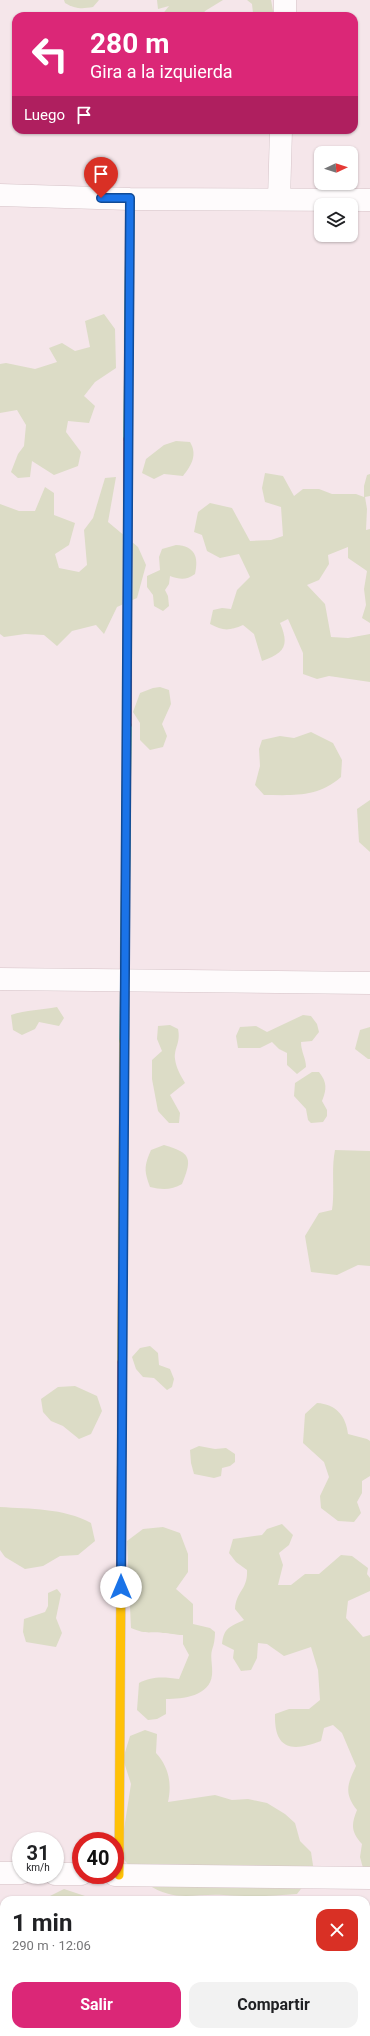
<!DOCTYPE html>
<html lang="es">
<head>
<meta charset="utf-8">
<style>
	:root { --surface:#fff; --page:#f2f2f2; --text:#202124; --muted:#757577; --accent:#db2777 }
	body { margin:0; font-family:Roboto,sans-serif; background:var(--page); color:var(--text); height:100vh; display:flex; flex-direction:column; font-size:15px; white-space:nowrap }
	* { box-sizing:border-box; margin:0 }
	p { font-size:13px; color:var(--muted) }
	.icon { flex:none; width:22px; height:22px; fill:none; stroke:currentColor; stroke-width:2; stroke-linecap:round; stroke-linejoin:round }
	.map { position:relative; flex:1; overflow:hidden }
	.drawer { position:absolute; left:0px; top:1896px; width:370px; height:140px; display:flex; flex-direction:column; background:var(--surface); border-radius:12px 12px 0 0; box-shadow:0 1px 3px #0004 }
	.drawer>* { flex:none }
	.top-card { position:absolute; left:12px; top:12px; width:346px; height:122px; border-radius:12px; box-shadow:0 1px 3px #0004; background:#db2777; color:#fff; overflow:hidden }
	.needle { width:26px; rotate:86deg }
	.buttons { position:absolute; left:314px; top:146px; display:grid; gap:8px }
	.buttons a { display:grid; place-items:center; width:44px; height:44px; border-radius:8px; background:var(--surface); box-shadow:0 1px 3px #0004; font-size:20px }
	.speed { position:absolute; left:12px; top:1832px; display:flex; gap:8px; font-size:20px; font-weight:700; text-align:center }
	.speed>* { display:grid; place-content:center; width:52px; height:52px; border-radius:50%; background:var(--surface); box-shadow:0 1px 3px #0004; line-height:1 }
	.speed small { font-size:10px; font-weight:400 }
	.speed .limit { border:6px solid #d22; background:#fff; color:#111 }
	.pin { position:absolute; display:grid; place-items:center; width:34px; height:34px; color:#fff; margin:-41px -17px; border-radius:50% 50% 50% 0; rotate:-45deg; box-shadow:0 0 4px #0007 }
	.pin .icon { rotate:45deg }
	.me { position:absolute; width:44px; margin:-22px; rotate:0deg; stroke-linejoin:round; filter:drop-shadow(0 0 3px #0008) }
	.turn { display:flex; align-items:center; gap:14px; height:84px; padding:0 12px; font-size:18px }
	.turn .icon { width:52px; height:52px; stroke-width:2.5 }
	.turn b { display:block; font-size:28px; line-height:34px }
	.then { display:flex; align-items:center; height:38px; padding:0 12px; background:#0003; gap:8px; font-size:15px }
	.round { display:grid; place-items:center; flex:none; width:42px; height:42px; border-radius:12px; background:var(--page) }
	.head { display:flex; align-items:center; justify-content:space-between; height:68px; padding:0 12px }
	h1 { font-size:24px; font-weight:700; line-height:30px }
	.cta { display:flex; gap:8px; margin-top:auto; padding:8px 12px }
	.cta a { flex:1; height:46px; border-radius:12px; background:var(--accent); color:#fff; font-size:16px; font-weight:700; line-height:46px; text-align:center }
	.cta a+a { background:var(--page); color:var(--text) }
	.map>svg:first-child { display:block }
	.green { fill:#dcdcc6 }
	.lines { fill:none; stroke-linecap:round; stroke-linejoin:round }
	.street-casing { stroke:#d6c3c8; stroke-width:23 }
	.fast-casing { stroke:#d6c3c8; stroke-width:10 }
	.slow-casing { stroke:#d6c3c8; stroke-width:10 }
	.jam-casing { stroke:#d6c3c8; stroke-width:10 }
	.street { stroke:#fefbfc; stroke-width:22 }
	.fast { stroke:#4caf50; stroke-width:9 }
	.slow { stroke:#ffc107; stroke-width:9 }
	.jam { stroke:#c62828; stroke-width:9 }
	.route-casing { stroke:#114b97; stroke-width:10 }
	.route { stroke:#1a73e8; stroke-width:7 }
</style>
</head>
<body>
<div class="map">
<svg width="370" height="2036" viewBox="0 0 370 2036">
	<rect width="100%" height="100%" fill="#f5e6ea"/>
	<!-- green -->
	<g class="green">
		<path d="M64 0H99L93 7C82 9 75 9 65 3Z"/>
		<path d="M157 0H223L205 11 202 16H161L169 6 158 9Z"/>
		<path d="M247 0H271L274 16H239L253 13 252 4Z"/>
		<path d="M104 314 115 329 116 368 95 382 84 396 95 406 89 423 68 421 66 432 81 452 78 466 54 475 32 461 30 477 18 478 11 472 18 454 24 446 26 425 17 410 0 413V364L6 363 35 369 57 362 49 348 62 343 75 351 90 347 85 321Z"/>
		<path d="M176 441 190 442C198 455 191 466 183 476L164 474 154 479 142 473 146 459 164 445Z"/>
		<path d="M265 473 283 476 294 496 303 489H319L332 494H356L364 497V486L367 475 370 474V496L365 497 367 509 366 530 370 529V623L362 618 366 605 364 589 367 571 348 558V547L328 555 329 564 319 580 307 585 325 604 331 637 348 638 370 634V682L329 676 317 679 303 674V653L288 619 280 623C290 646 284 653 262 661L254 634 243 625C229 631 223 631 210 624L213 610 222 608 231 609 237 590 250 577 239 554 220 558 207 551 202 535 194 532 198 512 210 503 232 508 250 541 271 540 283 536 281 507 265 502 262 488Z"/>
		<path d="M116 477 108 522 138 547 146 565 137 598 117 607 104 634 96 625 72 631 57 646 44 635 25 634 4 637 0 634V504L19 511H35L45 487 54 493V515L75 523 69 545 55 554 59 568 79 572 87 565 84 530 93 518 105 478Z"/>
		<path d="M176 545C195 546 199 557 195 574 186 580 181 580 170 576L169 584 165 590 168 596 169 606 163 611 154 606 153 595 147 587V576L160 570 159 557 162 549Z"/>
		<path d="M160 687 169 690 171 704 162 724 167 736 163 747 150 750 140 740V723L133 712 140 693 153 688Z"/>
		<path d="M311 732 333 743 342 760 341 777C317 798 293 795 264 795L255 785 260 766 259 749 262 740 280 736 294 738Z"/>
		<path d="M370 800V852L359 842 357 809Z"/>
		<path d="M57 1007 64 1018 59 1026 39 1022 35 1029 22 1035 13 1030 11 1015C26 1010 42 1010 57 1007Z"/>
		<path d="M303 1015 311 1016 317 1024 319 1032 312 1041 301 1042C301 1052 306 1058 306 1067L297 1074 287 1065V1053L279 1049 272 1042 260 1048H238L236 1036 240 1027 256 1026 267 1032Z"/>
		<path d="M170 1025 178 1029C181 1043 174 1047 175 1059 176 1068 181 1076 185 1083L170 1095 180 1113 179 1123H169L158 1111 152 1079V1060L162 1051 157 1039 158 1026Z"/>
		<path d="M370 1027V1059H368L355 1049 360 1030Z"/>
		<path d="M312 1072H319C327 1082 327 1089 322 1101L327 1110V1116L323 1122 311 1123 308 1120 306 1109 294 1096 295 1083Z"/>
		<path d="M164 1145C192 1153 192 1159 182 1184 172 1190 162 1190 150 1187 144 1171 144 1166 151 1150Z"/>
		<path d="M335 1150 370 1151V1266L358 1265 337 1275 311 1272 305 1236 319 1213 332 1210C335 1190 331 1170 335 1150Z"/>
		<path d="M150 1346 158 1353 159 1365 170 1369 174 1379 172 1387 167 1390 154 1378 143 1377 136 1369 132 1357 140 1348Z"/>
		<path d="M75 1386 97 1396 102 1411 91 1434 79 1439 63 1426 51 1421 43 1412 41 1399 58 1387Z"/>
		<path d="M317 1403C336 1404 346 1416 348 1434L367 1439 370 1441V1476L362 1481V1493L357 1502 361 1513 354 1522 338 1521 321 1508 320 1496 329 1477 324 1462 303 1443 305 1414Z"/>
		<path d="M199 1446 215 1449 226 1448 235 1454V1462L230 1466 222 1468 221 1476 214 1478 194 1474 191 1463 190 1450Z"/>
		<path d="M0 1507C31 1509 63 1508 91 1523L95 1541 78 1555 60 1556 43 1566 25 1569 5 1557 0 1550Z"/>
		<path d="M282 1524 293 1535 289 1545 279 1553 283 1565 278 1585H291L305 1574H319L341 1555 352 1556 368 1568 367 1574 370 1578V1591L348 1601 346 1618 363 1637 370 1635V1869L363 1868 360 1857 362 1844C351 1832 351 1825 357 1810 344 1793 347 1785 356 1766L342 1733 333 1725 324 1728 321 1741C292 1752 274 1750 275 1714L289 1709H309L320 1700 318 1670 311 1647 284 1656 267 1644 258 1643 257 1658 251 1670 241 1671 233 1658 234 1650 222 1644C224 1627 230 1627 244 1620L235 1609C236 1591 248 1590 247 1570L236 1562 229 1553 233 1539 262 1535 267 1529Z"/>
		<path d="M163 1527 180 1533 188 1554V1572L176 1589 193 1604V1624L210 1628 215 1632C215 1639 214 1644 212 1650 210 1657 213 1667 212 1675 210 1696 183 1699 166 1699V1714L157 1719 148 1720 137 1710 139 1683C152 1676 164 1677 179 1679L189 1655 183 1644V1635C175 1635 170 1633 163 1633 148 1631 147 1635 131 1628L127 1541 143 1529Z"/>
		<path d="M57 1589 61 1594 56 1618 62 1633 56 1647 26 1642 23 1632 24 1619 45 1612 48 1606V1593Z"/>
		<path d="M145 1730 157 1734 156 1753C169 1767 172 1784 168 1802L215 1795 232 1800 248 1799 267 1803 285 1814 295 1823 300 1841 311 1852 314 1872 297 1894C272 1896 249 1897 224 1895 194 1893 175 1903 147 1884 137 1877 128 1864 120 1855L131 1784 123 1759 130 1736Z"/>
		<path d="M64 1889 97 1900H47L46 1898Z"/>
		<path d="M4 1985V2032H20L17 2035 0 2036V1989Z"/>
	</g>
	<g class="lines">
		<defs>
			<g id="street">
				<path d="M285 16V0"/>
				<path d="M0 195 130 199 370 200"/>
				<path d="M279 199 281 130"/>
				<path d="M0 979 370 983"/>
				<path d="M0 1873H21"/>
				<path d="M55 1874H81"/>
				<path d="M115 1875 370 1878"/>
			</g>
			<g id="fast">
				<path d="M128 439 130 199"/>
				<path d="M124 1041 127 725"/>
			</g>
			<g id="slow">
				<path d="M122 1362 124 1041"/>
				<path d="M119 1875 121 1567"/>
			</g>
			<g id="jam">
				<path d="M127 725 128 439"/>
				<path d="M121 1567 122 1362"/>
			</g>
		</defs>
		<!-- street casing -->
		<use href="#street" class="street-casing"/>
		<!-- fast casing -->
		<use href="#fast" class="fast-casing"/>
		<!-- slow casing -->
		<use href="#slow" class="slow-casing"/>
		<!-- jam casing -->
		<use href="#jam" class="jam-casing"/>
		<!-- street -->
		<use href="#street" class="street"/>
		<!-- fast -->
		<use href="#fast" class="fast"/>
		<!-- slow -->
		<use href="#slow" class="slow"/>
		<!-- jam -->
		<use href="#jam" class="jam"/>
	</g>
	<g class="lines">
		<defs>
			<path id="route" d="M101 198H130L121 1587"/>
		</defs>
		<!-- route casing -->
		<use href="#route" class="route-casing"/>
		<!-- route -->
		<use href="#route" class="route"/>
	</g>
</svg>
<div class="buttons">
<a><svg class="needle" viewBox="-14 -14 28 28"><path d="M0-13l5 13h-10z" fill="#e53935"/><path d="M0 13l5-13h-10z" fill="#757577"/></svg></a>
<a><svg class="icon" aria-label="layers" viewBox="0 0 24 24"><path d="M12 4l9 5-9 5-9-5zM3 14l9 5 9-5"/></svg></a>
</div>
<div class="speed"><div>31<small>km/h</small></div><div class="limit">40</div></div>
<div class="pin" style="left:101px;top:198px;background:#d93025"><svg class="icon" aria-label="arrive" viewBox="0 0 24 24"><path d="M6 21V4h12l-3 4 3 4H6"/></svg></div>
<svg class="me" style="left:121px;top:1587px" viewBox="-20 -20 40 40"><circle r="19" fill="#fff"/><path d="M0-13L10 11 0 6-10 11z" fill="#1a73e8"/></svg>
<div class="top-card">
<div class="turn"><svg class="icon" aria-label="left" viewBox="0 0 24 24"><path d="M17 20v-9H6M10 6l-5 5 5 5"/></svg><div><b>280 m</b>Gira a la izquierda</div></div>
<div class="then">Luego<svg class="icon" aria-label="arrive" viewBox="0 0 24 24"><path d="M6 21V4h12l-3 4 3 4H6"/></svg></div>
</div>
<section class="drawer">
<div class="head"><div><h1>1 min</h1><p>290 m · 12:06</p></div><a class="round" style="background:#d93025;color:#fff"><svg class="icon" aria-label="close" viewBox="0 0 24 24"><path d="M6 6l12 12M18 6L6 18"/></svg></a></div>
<div class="cta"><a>Salir</a><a>Compartir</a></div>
</section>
</div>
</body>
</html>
